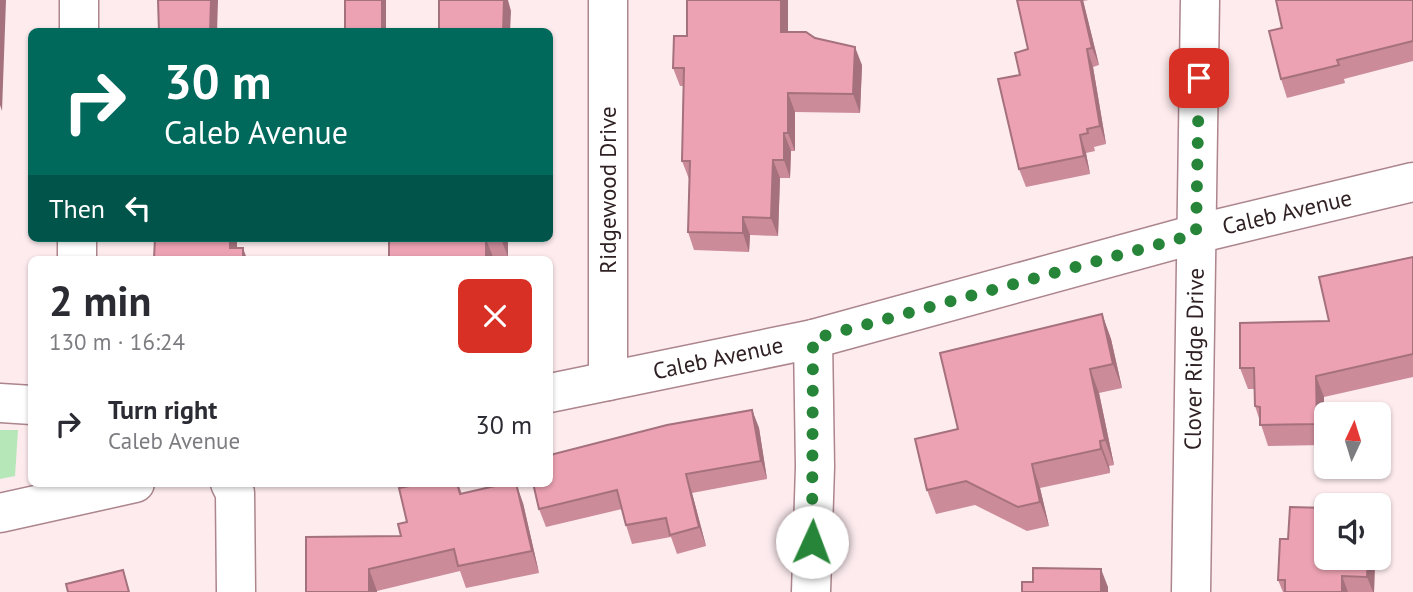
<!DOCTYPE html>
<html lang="en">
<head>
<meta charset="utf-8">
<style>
	:root { --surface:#fff; --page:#f7f7f7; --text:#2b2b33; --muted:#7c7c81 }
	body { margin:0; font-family:"PT Sans",sans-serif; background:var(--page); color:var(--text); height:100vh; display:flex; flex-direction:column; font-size:26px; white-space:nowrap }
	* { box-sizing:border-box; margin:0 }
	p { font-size:23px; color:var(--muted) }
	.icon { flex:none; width:38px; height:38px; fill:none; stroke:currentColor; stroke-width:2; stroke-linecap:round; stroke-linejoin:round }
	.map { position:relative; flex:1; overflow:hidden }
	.details { position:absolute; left:28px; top:256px; width:525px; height:231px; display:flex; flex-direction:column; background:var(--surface); border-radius:10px; box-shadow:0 2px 5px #0004 }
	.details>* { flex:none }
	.top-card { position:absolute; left:28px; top:28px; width:525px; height:214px; border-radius:10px; box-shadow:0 2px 5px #0004; background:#00695c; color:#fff; overflow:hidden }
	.needle { width:46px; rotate:4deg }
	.tools { position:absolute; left:1314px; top:402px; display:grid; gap:14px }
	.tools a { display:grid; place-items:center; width:77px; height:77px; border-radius:10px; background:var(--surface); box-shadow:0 2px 5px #0004; font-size:35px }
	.pin { position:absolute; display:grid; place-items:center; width:60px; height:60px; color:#fff; margin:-30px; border-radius:14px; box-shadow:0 4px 10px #0006 }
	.me { position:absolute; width:77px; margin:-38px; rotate:2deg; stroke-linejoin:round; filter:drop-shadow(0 0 5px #0008) }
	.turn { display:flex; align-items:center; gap:24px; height:147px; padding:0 21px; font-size:32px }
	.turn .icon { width:91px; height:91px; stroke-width:2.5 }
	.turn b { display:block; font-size:49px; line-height:60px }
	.then { display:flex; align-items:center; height:66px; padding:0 21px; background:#0003; gap:14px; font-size:26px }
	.round { display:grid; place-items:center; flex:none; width:74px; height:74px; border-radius:10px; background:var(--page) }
	.summary { display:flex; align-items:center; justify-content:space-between; height:119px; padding:0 21px }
	h1 { font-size:42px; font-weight:600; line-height:52px }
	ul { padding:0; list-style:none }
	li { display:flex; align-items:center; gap:21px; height:98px; padding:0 21px }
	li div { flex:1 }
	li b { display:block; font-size:26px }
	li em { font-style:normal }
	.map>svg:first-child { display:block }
	.green { fill:#b5e7b8 }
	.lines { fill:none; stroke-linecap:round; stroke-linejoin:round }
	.street-casing { stroke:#ac858d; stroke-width:41 }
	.street { stroke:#fff; stroke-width:38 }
	.wall { fill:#cb8b99 }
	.shaded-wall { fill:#a5717d }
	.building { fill:#eca2b2; stroke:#a5717d; stroke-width:2 }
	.route { stroke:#268538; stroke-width:12; stroke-dasharray:0 21.6 }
	.labels { text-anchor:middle; stroke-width:7; stroke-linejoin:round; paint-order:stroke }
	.street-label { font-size:23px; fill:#2f2023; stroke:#fff }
</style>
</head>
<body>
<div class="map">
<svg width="1413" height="592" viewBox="0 0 1413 592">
	<rect width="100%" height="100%" fill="#fdebee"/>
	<!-- green -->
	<path class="green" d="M0 430H18L15 476 0 479Z"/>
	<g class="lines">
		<defs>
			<g id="street">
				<path d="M608 0V381"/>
				<path d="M79 32V0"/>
				<path d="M77 259V238"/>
				<path d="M550 393 813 339 1196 234 1413 182"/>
				<path d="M0 403 32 405"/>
				<path d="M230 483 235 493 236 592"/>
				<path d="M0 513 135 483"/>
				<path d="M811 592 815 467 813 339"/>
				<path d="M1191 592 1200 0"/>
			</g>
		</defs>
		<!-- street casing -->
		<use href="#street" class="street-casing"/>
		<!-- street -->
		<use href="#street" class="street"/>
	</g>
	<!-- wall -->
	<g class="wall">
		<path d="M687 0H788V32L862 65 860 113 795 112V151H791L790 178H780L778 236 750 235 749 252 694 250 688 232 689 179 682 161 683 86H680L673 68 687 36Z"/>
		<path d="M1017 0H1089L1083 1 1099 65 1093 67 1106 144 1094 147 1095 151 1086 153 1090 174 1026 187 1019 169 1020 75 1028 49Z"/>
		<path d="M1413 0V61L1344 79 1345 83 1287 98 1281 79 1282 28Z"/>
		<path d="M389 238H508V257H493V259H389Z"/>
		<path d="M1413 257V377L1324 397V445L1268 446 1255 406V389H1248L1240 368 1329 321Z"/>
		<path d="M1102 314 1111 339 1122 388 1099 393 1114 465 1109 466 1110 473 1040 488 1049 526 1027 531 975 505 936 514 927 490 958 429Z"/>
		<path d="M752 410 759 428 767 479 692 493 706 546 677 554 671 537 632 544 626 525 622 509 546 527 539 509Z"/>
		<path d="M425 483H458L462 494 523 503 539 573 466 588 460 571 377 591 306 592 401 536Z"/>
		<path d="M1326 558H1374L1375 561 1374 592H1283L1278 580Z"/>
	</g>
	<!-- shaded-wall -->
	<g class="shaded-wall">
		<path d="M0 0H6L2 111 0 105Z"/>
		<path d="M211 0H218L217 32H210Z"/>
		<rect x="382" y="0" width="4" height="32"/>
		<path d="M502 0H508L511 11 510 32H503Z"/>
		<path d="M781 0H788V50L781 32Z"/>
		<path d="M1081 0H1083L1099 65 1092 48Z"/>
		<path d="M855 47 862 65 860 113 853 94Z"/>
		<path d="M1087 49 1093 67 1106 144 1100 126Z"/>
		<path d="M788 93 795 112V151L788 133Z"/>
		<path d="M784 133 791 151 790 178 784 160Z"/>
		<path d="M1080 135 1086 153 1090 174 1084 156Z"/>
		<path d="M773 160 780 178 778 236 771 218Z"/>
		<path d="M743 217 750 235 749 252 743 233Z"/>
		<path d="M230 238H237V259L230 248Z"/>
		<path d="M501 238H508V257L501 239Z"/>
		<path d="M486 239 493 257V259H486Z"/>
		<path d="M243 248 247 259H243Z"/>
		<path d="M1102 314 1111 339 1122 388 1113 364Z"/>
		<path d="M1090 369 1099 393 1114 465 1105 440Z"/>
		<path d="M1316 376 1324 397V445L1317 424Z"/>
		<path d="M752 410 759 428 767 479 761 461Z"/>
		<path d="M1100 441 1109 466 1110 473 1101 449Z"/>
		<path d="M1032 464 1040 488 1049 526 1040 502Z"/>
		<path d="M686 474 692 493 706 546 699 527Z"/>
		<path d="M516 483 523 503 539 573 532 551Z"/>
		<path d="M1368 558H1374L1375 561 1374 592H1373L1367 577Z"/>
		<path d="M369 569 377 591V592H369Z"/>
		<path d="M1101 569 1108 587V592H1101Z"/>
		<path d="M1342 576 1348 592H1342Z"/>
	</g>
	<!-- building -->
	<g class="building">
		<path d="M158 0H211L210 32H159Z"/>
		<rect x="345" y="0" width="37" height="32"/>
		<path d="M439 0H504L503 32H439Z"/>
		<path d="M687 0H781V32H806L815 38 855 47 853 94 788 93V133H784V160H773L771 218 743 217V233L688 232 690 161H682L684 68H673L674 36H687Z"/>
		<path d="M1017 0H1081L1092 48 1087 49 1100 126 1087 129 1088 133 1080 135 1084 156 1019 169 998 79 1020 75 1015 53 1028 49Z"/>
		<path d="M1276 0H1413V41L1337 60 1339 65 1281 79 1269 31 1282 28Z"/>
		<path d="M155 238H230V248H243V259H154Z"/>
		<path d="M389 238H501V239H486V259H389Z"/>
		<path d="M1413 257V354L1316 376 1317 424 1260 425V407L1255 406 1254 368H1240V323L1329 321 1319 277Z"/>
		<path d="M1102 314 1113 364 1090 369 1105 440 1100 441 1101 449 1032 464 1040 502 1018 507 966 481 927 490 915 439 958 429 940 353Z"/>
		<path d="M752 410 761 461 686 474 699 527 670 535 666 518 626 525 617 490 539 509 533 483H550V455L667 425Z"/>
		<path d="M425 483H457L460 494 508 483H516L532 551 458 566 454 549 369 569V592H306V537L401 536 398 524 407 522 399 488Z"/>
		<path d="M1290 507 1326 508V558H1368L1367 577 1342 576V592H1285V580H1278L1280 539H1288Z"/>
		<path d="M1033 568 1101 569V592H1022V582H1033Z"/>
		<path d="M123 570 129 592H68L66 584Z"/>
	</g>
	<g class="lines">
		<!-- route -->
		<path class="route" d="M812 542 813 339 1196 234 1199 78"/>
	</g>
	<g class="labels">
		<!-- street labels -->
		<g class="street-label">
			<text transform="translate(608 190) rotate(-90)" y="8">Ridgewood Drive</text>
			<text transform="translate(1287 212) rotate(-13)" y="8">Caleb Avenue</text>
			<text transform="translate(718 358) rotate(-12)" y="8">Caleb Avenue</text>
			<text transform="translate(1194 359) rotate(-89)" y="8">Clover Ridge Drive</text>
		</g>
	</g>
</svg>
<div class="tools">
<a><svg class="needle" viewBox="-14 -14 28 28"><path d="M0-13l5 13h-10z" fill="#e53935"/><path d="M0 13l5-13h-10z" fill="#7c7c81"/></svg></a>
<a><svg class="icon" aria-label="sound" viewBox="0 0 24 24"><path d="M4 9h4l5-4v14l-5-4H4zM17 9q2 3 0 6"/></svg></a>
</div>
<div class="pin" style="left:1199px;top:78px;background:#d93025"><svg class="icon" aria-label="arrive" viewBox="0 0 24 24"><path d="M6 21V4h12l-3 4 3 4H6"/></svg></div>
<svg class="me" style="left:812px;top:542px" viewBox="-20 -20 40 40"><circle r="19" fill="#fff"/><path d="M0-13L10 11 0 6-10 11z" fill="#268538"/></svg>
<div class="top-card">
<div class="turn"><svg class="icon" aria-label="right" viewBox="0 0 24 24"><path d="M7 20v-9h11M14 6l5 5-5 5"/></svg><div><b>30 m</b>Caleb Avenue</div></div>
<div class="then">Then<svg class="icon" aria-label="left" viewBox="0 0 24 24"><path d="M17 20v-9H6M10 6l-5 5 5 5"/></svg></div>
</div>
<section class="details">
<div class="summary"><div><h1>2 min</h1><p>130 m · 16:24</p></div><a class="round" style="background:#d93025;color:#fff"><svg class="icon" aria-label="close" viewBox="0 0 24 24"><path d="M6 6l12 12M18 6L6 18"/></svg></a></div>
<ul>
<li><svg class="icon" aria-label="right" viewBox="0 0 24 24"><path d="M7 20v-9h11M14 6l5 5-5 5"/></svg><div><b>Turn right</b><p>Caleb Avenue</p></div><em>30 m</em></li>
</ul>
</section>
</div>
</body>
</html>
